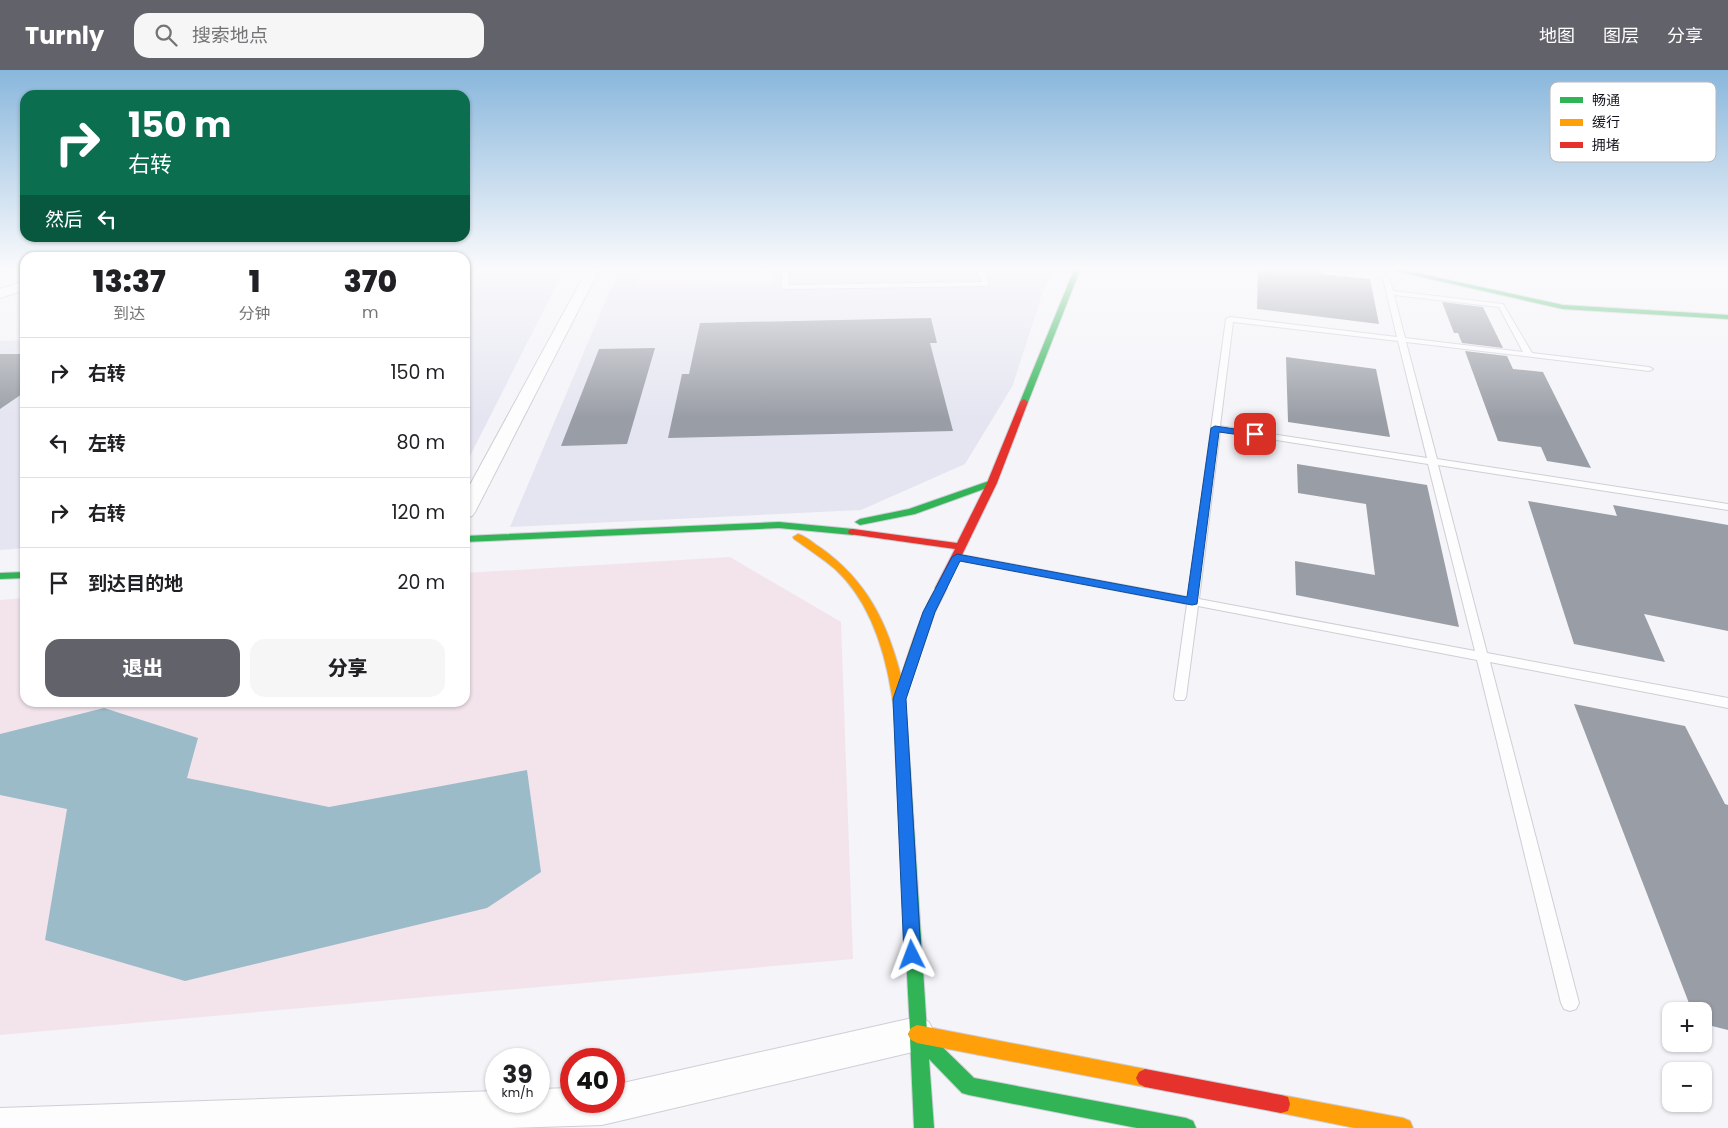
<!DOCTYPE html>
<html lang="zh">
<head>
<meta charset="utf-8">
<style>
	:root { --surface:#fff; --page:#f6f6f6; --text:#202124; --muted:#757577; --line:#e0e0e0; --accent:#62626b }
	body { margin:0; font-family:Poppins,"Noto Sans SC",sans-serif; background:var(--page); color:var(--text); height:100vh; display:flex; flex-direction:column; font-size:19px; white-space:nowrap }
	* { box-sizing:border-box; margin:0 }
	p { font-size:16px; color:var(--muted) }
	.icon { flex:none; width:28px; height:28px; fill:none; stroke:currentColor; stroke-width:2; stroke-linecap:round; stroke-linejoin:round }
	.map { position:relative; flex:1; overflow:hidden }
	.sheet { position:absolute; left:20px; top:182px; width:450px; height:455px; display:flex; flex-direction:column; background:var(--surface); border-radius:15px; box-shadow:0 1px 4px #0004 }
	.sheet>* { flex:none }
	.hud { position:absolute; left:20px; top:20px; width:450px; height:152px; border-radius:15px; box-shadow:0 1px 4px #0004; background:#0b6e4f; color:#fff; overflow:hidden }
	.tools { position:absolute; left:1662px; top:932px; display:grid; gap:10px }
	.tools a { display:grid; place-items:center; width:50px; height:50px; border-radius:10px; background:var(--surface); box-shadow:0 1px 4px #0004; font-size:25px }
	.speed { position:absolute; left:485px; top:978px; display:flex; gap:10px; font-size:25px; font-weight:700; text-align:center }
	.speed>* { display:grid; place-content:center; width:65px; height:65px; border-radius:50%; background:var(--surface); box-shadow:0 1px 4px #0004; line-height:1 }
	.speed small { font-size:12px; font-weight:400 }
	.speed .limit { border:8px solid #d22; background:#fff; color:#111 }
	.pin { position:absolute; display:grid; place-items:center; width:42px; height:42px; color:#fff; margin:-21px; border-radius:10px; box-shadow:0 2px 8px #0006 }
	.me { position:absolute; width:55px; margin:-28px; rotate:357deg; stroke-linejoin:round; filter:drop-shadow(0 0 4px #0008) }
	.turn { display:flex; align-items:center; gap:18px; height:105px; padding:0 25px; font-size:22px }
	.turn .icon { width:65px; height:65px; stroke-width:2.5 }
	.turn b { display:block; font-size:35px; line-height:42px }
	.then { display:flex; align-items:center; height:48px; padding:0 25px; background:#0003; gap:10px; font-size:19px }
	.eta { display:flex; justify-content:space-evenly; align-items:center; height:85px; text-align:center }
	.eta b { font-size:30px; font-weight:800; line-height:35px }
	.cta { display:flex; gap:10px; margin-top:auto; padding:10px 25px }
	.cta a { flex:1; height:58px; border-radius:15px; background:var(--accent); color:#fff; font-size:20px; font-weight:800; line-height:58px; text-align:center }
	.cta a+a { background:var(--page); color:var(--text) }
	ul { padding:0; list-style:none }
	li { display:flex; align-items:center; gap:15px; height:70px; padding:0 25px; border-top:1px solid var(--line) }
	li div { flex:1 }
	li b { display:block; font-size:19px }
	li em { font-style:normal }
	header { display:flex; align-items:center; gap:30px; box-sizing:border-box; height:70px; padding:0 25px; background:var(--accent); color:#fff }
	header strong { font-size:24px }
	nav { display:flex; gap:28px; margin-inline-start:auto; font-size:18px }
	.search { width:350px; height:45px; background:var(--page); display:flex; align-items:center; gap:12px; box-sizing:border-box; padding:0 18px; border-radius:15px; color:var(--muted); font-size:19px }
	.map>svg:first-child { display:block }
	.built { fill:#e5e5f1 }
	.green { fill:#f3e4ec }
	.water { fill:#9cbbc9 }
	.building { fill:#999da5 }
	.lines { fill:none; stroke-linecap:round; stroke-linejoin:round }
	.lane-casing { stroke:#ceced6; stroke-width:2 }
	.street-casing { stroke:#ceced6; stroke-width:2 }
	.fast-casing { stroke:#ceced6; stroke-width:2 }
	.slow-casing { stroke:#ceced6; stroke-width:2 }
	.jam-casing { stroke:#ceced6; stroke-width:2 }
	.lane { fill:#fdfdfe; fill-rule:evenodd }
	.street { fill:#fdfdfe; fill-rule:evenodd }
	.fast { fill:#30b455; fill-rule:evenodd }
	.slow { fill:#ff9f0a; fill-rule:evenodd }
	.jam { fill:#e5322d; fill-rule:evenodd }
	.route { fill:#1a73e8; stroke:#114b97 }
	.key { fill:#fff; stroke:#b8b8bc; stroke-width:1 }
	.key-label { font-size:14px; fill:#14131e }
</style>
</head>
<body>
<header>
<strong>Turnly</strong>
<div class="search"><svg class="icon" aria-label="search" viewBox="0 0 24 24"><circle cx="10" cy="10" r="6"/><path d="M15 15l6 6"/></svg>搜索地点</div>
<nav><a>地图</a><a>图层</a><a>分享</a></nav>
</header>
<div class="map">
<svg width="1728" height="1058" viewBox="0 0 1728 1058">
	<rect width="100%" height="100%" fill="#f4f4f9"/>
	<!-- built -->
	<g class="built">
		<path d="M465 200H564L465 396Z"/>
		<path d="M621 200H1053L1043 221 1013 315 965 394 861 440 510 457 608 225Z"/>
		<path d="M25 270V478L0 480V271Z"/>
	</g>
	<!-- green -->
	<g class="green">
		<path d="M643 200H774L773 215 636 218Z"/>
		<path d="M730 487 841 552 853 889 0 965V530L25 528V632H465V503Z"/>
	</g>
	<!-- water -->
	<path class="water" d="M104 638 198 668 187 708 329 737 527 700 541 802 487 838 185 911 45 870 67 739 0 725V664Z"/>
	<!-- building -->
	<g class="building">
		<path d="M1258 200H1321L1322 204 1370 209 1379 254 1257 239Z"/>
		<path d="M1442 232 1483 237 1503 278 1462 273 1458 263H1454Z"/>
		<path d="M931 248 937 273H930L953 361 668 368 682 304H689L700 253Z"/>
		<path d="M655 278 627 374 561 376 599 279Z"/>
		<path d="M1465 281 1507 286 1513 299 1543 302 1591 398 1547 391 1541 377 1498 371Z"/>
		<path d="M0 284H25V322L0 339Z"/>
		<path d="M1286 287 1376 299 1390 367 1288 352Z"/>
		<path d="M1297 394 1427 415 1459 557 1296 525 1295 491 1375 505 1366 434 1298 423Z"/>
		<path d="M1528 431 1617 446 1613 435 1728 455V561L1644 544 1665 592 1574 574Z"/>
		<path d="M1574 634 1685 656 1725 734 1728 735V960L1704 954V941H1692Z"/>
	</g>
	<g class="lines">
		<defs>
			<g id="lane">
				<path d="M783 200H789L788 215 982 212 977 200H983L989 214 986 216 784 219 781 217Z"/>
				<path d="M1386 206 1389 208 1393 221 1503 234 1532 283 1649 297 1653 299 1649 301 1406 272 1437 389 1728 434V440L1438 395 1487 583 1728 628V638L1490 592 1579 933 1576 939 1570 941 1564 939 1561 933 1477 590 1198 536 1186 627 1184 630H1176L1174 627 1187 534 957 490 952 487 957 484 1188 527 1226 249 1230 247 1397 267 1383 208ZM1394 225 1499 237 1523 282 1405 268ZM1233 252 1398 271 1427 388 1220 356ZM1220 361 1428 394 1475 581 1199 529Z"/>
			</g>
			<g id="street">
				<path d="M587 200H599L475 442 472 446 465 448V424Z"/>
				<path d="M25 211V220L0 228V219Z"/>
				<path d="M917 947 929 952 935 964 929 976 917 981 602 1055 509 1058H0V1038L496 1021V1031H539V1019L571 1018V1031H614V1015Z"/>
			</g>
			<g id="fast">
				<path d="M1074 200H1080L1028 332 1024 335 1021 334 1020 332Z"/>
				<path d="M1391 200H1403L1563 235 1728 245V249L1563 239Z"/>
				<path d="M992 410 995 411V415L915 444 860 455 855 452 860 449 909 439Z"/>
				<path d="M779 452 853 459 858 462 853 465 779 458 465 472V466Z"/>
				<path d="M25 502V508L0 509V503Z"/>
				<path d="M903 690 908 691 910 695 927 962 974 1008 1186 1048 1193 1051 1196 1058H1137L969 1025 962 1023 929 989 934 1058H914L910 968 908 964 910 961 896 695 898 691Z"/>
			</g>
			<g id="slow">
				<path d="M798 464C806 466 814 474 821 478 867 511 887 552 901 606 906 591 928 518 941 515L947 518 935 542 905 629 910 695 908 699 903 700 898 699 896 695C895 672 896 648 892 626 885 581 870 531 835 499 822 488 808 479 794 469L793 467Z"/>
				<path d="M917 955 1145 999 1151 1002 1154 1008 1151 1014 1145 1017 917 973 911 970 908 964 911 958Z"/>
				<path d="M1281 1025 1403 1048 1410 1051 1413 1058H1355L1281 1043 1274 1041 1272 1034 1274 1027Z"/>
			</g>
			<g id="jam">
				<path d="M1024 329 1028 332 997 413 945 520H937L935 518 955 479 849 464 848 462 849 460 853 459 957 473 987 413 1020 332Z"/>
				<path d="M1145 999 1281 1025 1288 1027 1290 1034 1288 1041 1281 1043 1145 1017 1139 1014 1136 1008 1139 1002Z"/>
			</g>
		</defs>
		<!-- lane casing -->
		<use href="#lane" class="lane-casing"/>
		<!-- street casing -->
		<use href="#street" class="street-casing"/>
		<!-- fast casing -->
		<use href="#fast" class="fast-casing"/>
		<!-- slow casing -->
		<use href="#slow" class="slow-casing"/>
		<!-- jam casing -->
		<use href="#jam" class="jam-casing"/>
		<!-- lane -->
		<use href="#lane" class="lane"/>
		<!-- street -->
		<use href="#street" class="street"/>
		<!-- fast -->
		<use href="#fast" class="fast"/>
		<!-- slow -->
		<use href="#slow" class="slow"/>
		<!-- jam -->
		<use href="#jam" class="jam"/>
	</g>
	<!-- sky -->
	<linearGradient id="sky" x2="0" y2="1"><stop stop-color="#89b7dc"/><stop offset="0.57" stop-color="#fafafc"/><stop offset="1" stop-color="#fafafc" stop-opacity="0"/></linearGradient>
	<rect width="1728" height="348" fill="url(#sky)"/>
	<!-- route -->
	<path class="route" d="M1215 356 1255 362 1259 364 1255 367 1219 362 1197 534 1192 535 960 491 935 542 906 629 921 885 918 890 912 893 907 890 904 885 893 629 923 542 952 487 957 484 1187 527 1211 358Z"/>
	<!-- legend -->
	<rect x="1550" y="12" width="166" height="80" rx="8" class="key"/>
	<rect x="1560" y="27" width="23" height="6" fill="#30b455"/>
	<rect x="1560" y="49" width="23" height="7" fill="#ff9f0a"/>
	<rect x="1560" y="72" width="23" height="6" fill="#e5322d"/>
	<g class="key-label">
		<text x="1592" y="35">畅通</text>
		<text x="1592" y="57">缓行</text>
		<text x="1592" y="80">拥堵</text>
	</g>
</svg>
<div class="tools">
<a>+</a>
<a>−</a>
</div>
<div class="speed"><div>39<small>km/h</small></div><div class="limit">40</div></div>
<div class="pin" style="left:1255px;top:364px;background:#d93025"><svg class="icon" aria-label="arrive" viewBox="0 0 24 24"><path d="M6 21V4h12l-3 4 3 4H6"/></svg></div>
<svg class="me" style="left:912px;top:885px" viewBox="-20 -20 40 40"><path d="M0-17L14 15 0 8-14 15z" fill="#1a73e8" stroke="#fff" stroke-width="4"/></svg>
<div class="hud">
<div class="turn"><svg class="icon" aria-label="right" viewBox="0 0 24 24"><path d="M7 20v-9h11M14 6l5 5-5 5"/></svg><div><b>150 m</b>右转</div></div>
<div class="then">然后<svg class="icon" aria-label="left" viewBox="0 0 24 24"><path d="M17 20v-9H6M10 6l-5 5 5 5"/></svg></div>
</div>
<section class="sheet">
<div class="eta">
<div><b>13:37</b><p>到达</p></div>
<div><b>1</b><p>分钟</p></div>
<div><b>370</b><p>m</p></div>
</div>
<ul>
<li><svg class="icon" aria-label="right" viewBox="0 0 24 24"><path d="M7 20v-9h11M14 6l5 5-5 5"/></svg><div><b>右转</b></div><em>150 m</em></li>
<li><svg class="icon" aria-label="left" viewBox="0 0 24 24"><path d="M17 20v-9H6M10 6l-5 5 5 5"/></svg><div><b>左转</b></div><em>80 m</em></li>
<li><svg class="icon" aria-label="right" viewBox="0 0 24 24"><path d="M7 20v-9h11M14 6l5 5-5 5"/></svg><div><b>右转</b></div><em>120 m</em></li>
<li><svg class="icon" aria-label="arrive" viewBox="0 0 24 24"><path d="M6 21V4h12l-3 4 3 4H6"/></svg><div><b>到达目的地</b></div><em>20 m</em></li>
</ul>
<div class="cta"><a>退出</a><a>分享</a></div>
</section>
</div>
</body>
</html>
